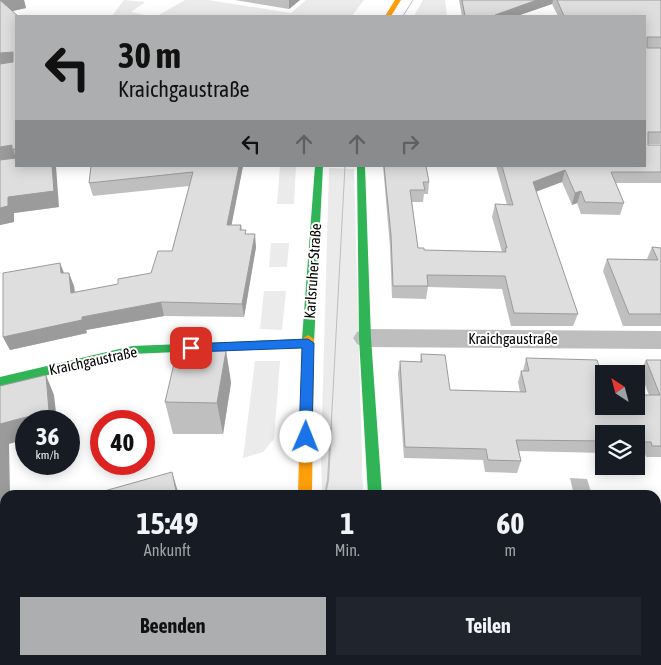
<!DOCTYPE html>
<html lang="de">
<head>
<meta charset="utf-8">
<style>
	:root { --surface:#171b24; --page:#20242c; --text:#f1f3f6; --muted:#9ea1a6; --accent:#adaeaf }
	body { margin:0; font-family:"Asap Condensed",sans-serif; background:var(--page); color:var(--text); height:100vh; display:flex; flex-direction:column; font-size:19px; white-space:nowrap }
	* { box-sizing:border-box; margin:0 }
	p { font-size:16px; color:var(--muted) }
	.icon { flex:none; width:28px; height:28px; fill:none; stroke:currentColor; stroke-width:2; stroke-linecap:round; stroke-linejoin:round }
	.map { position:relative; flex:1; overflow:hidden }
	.side { position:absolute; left:0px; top:490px; width:661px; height:175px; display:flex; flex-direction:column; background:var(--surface); border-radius:15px 15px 0 0; box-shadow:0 2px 12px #0003 }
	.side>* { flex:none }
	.hud { position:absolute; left:15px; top:15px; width:631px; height:152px; border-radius:0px; box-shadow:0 2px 12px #0003; background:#adaeaf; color:#111; overflow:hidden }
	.needle { width:32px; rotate:324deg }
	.fabs { position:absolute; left:595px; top:365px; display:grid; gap:10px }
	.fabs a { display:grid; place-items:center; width:50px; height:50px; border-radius:0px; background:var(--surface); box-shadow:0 2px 12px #0003; font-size:25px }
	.speed { position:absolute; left:15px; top:410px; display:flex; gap:10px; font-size:25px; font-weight:700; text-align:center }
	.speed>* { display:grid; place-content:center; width:65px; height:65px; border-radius:50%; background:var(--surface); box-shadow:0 2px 12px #0003; line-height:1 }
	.speed small { font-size:12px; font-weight:400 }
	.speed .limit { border:8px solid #d22; background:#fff; color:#111 }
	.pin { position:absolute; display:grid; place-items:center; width:42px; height:42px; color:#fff; margin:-21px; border-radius:10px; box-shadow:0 2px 8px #0006 }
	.me { position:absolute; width:55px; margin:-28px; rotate:1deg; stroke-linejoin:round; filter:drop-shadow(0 0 4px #0008) }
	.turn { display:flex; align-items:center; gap:18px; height:105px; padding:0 20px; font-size:22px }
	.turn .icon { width:65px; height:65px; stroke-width:2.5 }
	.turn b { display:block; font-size:35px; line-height:42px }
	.lanes { display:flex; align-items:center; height:48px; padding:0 20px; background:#0003; justify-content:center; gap:25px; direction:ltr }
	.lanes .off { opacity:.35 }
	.eta { display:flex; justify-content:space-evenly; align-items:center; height:85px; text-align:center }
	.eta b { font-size:30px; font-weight:700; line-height:35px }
	.primary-button { display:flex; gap:10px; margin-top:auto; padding:10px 20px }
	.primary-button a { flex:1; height:58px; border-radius:0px; background:var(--accent); color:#111; font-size:20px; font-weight:700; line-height:58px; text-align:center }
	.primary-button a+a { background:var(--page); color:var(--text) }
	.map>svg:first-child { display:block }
	.green { fill:#ebebeb }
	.water { fill:#bdbdbd }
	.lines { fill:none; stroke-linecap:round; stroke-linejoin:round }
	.street { fill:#bebebe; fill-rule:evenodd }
	.fast { fill:#30b455; fill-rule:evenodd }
	.slow { fill:#ff9f0a; fill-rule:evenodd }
	.tram-far1 { stroke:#bebebe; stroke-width:1 }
	.tram { stroke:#bebebe; stroke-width:2 }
	.wall { fill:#bfbfbf }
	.shaded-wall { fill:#9b9b9b }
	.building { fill:#dedede; stroke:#9b9b9b }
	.route { fill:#1a73e8; stroke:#114b97 }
	.labels { text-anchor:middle; stroke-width:4; stroke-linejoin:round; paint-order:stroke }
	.street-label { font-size:15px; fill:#000; stroke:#fff }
</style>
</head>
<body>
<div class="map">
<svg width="661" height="665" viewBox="0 0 661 665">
	<rect width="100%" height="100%" fill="#fff"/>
	<!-- green -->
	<g class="green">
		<path d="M124 0 145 2 131 12 150 16H112Z"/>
		<path d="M185 0H208L291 13 306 0H364L352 16H157Z"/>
		<path d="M423 0H445L447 16H414Z"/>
		<path d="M280 166H296L294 204H277Z"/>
		<path d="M329 168 354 169 363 495H322L321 454Z"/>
		<path d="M271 243H289L287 267H269Z"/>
		<path d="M264 291H286L282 330 260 329Z"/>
		<path d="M255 361H280L274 439 263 452 243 458Z"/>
	</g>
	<!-- water -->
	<path class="water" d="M570 478 587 479 592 495H574Z"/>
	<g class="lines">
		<!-- street -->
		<g class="street">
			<path d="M365 329 661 331V349L365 347 357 344 353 338 357 332Z"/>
			<rect x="369" y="660" width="36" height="5"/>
		</g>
		<!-- fast -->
		<g class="fast">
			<path d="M315 166H323L314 343 312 346 132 354 0 387V377L132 346 302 339Z"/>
			<path d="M357 166H365L371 338 382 495H368L359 338Z"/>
			<path d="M323 660H339L341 665H325Z"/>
		</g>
		<!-- slow -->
		<g class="slow">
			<path d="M395 0H401L391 16H385Z"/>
			<path d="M308 335 314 339 312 495H298L302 339Z"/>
		</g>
		<!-- tram-far1 -->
		<g class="tram-far1">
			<path d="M403 16 413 0"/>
			<path d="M331 429 345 166"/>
		</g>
		<!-- tram -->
		<g class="tram">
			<path d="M325 495 328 480 331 428"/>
			<path d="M291 665 292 660"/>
		</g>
	</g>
	<!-- wall -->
	<g class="wall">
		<path d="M0 0H24L26 8 12 11 16 16V166L59 207 14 213V222L0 225Z"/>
		<path d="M235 0H300L289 9Z"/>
		<path d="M459 0H661V144H648V145H661V183H616L624 203 620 215 581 214 577 203 572 205 562 182 536 191 578 314 573 326H511L502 289 428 287 426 299 392 298 390 247 383 166H426L429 182 428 194H424L423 202H412L418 248 424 250 502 252 492 217 495 204 507 205 496 166H645V16H558L552 4 517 16H462Z"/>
		<path d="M91 166H243L231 225H241L242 230 246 234 256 247 244 317 164 316 86 330 87 333 10 350 3 337 60 263 64 273 74 286 75 292 118 284 151 273 172 251 189 186 93 196 89 183Z"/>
		<path d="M652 247 661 248V326H623L603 271 607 259H647Z"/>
		<path d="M226 351 231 383 223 434H173L165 402Z"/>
		<path d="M421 354 450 390 520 392 518 382 521 371H523L526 358 604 406 649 395 640 372 646 360H661V457H646L645 454 636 453V434H604V453L519 451 521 461 517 473 485 472 483 460 404 458 398 373 400 361 420 362Z"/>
		<path d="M656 562H661V626L659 628 656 627Z"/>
	</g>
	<!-- shaded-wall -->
	<g class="shaded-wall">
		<path d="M0 0H24L26 8 4 13Z"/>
		<path d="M289 0H300L289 9Z"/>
		<path d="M537 0H553L552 4 517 16H495V15Z"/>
		<path d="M13 52 16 63 0 68V53Z"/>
		<path d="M12 145 16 160 0 164V147Z"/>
		<path d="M52 166H56L59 207 14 213V222L0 225V208L8 197Z"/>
		<path d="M239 166H243L229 238 227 225Z"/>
		<path d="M565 170 562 182 530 194 533 182Z"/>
		<path d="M581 191 577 203 572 205 575 193Z"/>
		<path d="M255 234 256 247 244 317 242 304Z"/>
		<path d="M60 263 65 276 61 273Z"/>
		<path d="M69 273 74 286 76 306 71 293Z"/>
		<path d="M161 302 164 316 86 330 87 333 10 350 3 337 82 317Z"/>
		<path d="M226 351 231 383 223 434 217 403Z"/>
		<path d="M46 375 54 395 57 421H26V439L9 444 10 495H5V531L0 524V424Z"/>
		<path d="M172 472 179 495H177Z"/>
		<path d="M5 580V601L0 603V582Z"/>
		<rect x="104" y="660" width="3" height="5"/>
		<path d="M167 660H184L170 665H169Z"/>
	</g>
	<!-- building -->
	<g class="building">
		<path d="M0 0 18 16H16V149H12V145L0 147V64L13 62V52L0 53Z"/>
		<path d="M462 0H537L495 15 496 16H465Z"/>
		<path d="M557 0H661V37H647V48H661V132H648V145H661V172H611L624 203 585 202 581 191 575 193 565 170 533 182 578 314 514 313 505 276 427 275 428 286H393L391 235 384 166H426L429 182H423L425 190H410L418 248H424V250L506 252 505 248H507L495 204 513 205 502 166H645V16H564Z"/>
		<path d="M16 158V166H52L54 191 8 197V206L0 208V160Z"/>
		<path d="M91 166H239L227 225H241L240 230H246L245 234H255L242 304 161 302 82 317V320L3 337V273L60 263 61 273H69L71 293 118 284V279L151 273 158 251H172L193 172 89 183Z"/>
		<path d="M652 247 661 248V314H629L607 259 658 260Z"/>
		<path d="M177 351H226L217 403 165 402Z"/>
		<path d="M421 354 445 355 450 390 526 392 521 371H529L526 358 597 360 604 381V406H636V395H660L646 360H661V446H652L651 442H636V434H604V441L516 440 521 461 488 460 486 449 405 447 400 361 422 362Z"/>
		<path d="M46 375 49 411 0 424V386Z"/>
		<path d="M172 472 177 495H90Z"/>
		<path d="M5 518V580L0 582V520Z"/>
		<rect x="656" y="562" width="5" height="55"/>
		<rect x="78" y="660" width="26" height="5"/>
	</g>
	<!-- route -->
	<path class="route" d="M308 339 314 343 312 437 310 441 306 443 301 441 299 437 302 348 191 352 185 348 191 344Z"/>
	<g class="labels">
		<!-- street labels -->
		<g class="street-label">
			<text transform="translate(313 271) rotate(-86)" y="5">Karlsruher Straße</text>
			<text x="513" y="344">Kraichgaustraße</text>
			<text transform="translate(93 361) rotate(-12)" y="5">Kraichgaustraße</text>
		</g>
	</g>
</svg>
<div class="fabs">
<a><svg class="needle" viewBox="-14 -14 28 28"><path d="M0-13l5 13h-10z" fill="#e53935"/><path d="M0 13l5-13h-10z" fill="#9ea1a6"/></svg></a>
<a><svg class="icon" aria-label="layers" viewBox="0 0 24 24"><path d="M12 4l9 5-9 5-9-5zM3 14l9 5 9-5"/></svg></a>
</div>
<div class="speed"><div>36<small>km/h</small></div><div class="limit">40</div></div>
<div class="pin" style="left:191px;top:348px;background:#d93025"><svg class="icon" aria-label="arrive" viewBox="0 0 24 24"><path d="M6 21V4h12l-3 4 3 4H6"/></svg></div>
<svg class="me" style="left:306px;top:437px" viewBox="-20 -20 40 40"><circle r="19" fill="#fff"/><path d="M0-13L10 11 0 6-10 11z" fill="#1a73e8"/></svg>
<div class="hud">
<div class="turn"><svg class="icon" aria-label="left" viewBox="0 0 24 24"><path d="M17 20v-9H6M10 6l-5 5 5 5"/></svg><div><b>30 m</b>Kraichgaustraße</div></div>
<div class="lanes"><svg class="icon" aria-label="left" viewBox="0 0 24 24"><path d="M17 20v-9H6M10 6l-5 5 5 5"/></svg><svg class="icon off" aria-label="ahead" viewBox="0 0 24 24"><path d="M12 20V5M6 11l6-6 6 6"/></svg><svg class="icon off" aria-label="ahead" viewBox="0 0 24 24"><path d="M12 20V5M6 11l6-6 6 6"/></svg><svg class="icon off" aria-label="right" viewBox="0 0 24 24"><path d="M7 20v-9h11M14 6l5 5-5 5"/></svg></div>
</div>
<section class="side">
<div class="eta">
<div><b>15:49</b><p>Ankunft</p></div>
<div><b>1</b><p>Min.</p></div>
<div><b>60</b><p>m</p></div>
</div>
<div class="primary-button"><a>Beenden</a><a>Teilen</a></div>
</section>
</div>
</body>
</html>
